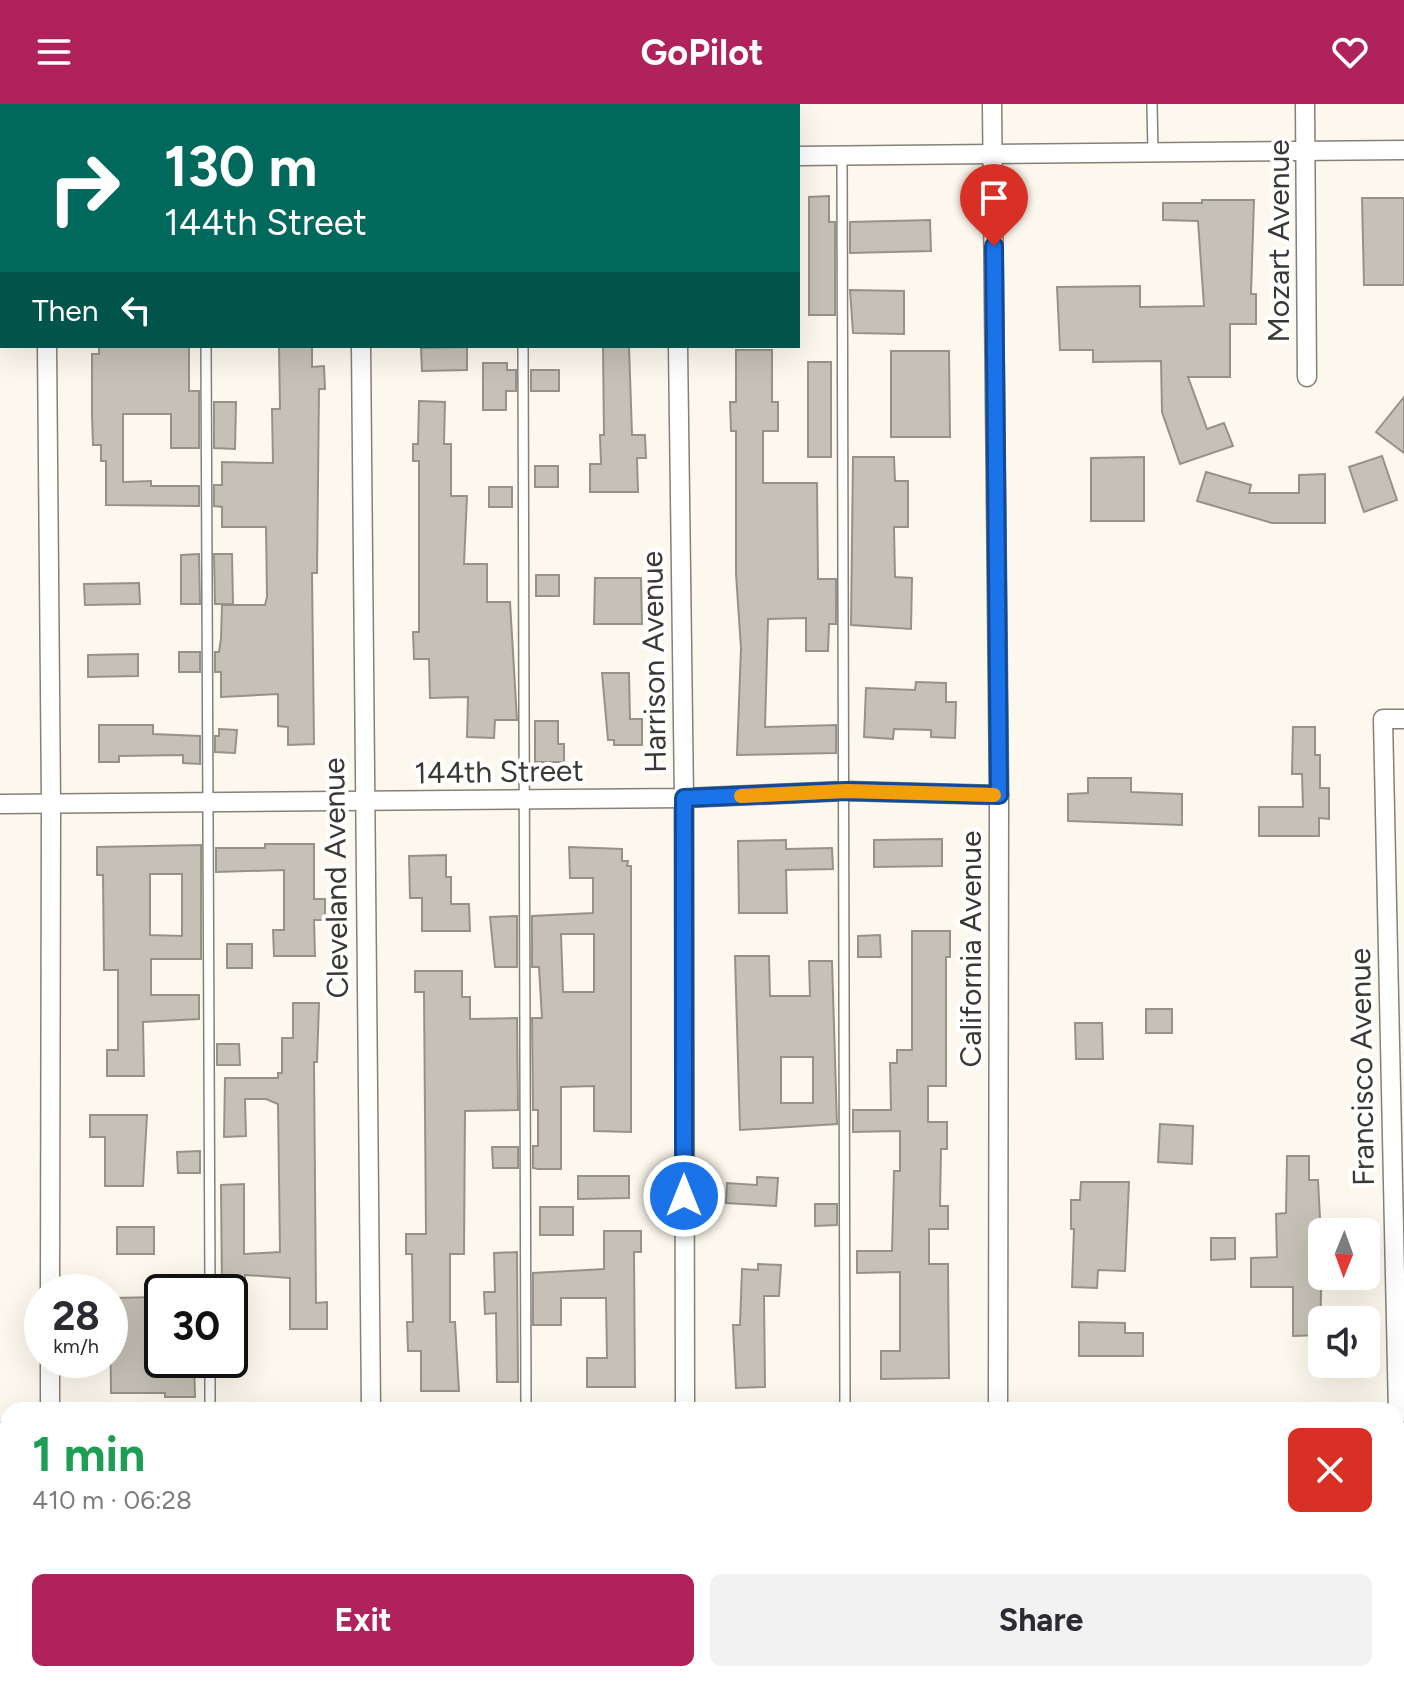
<!DOCTYPE html>
<html lang="en">
<head>
<meta charset="utf-8">
<style>
	:root { --surface:#fff; --page:#f2f2f3; --text:#2b2b33; --muted:#7c7c81; --accent:#b0225c }
	body { margin:0; font-family:Figtree,sans-serif; background:var(--page); color:var(--text); height:100vh; display:flex; flex-direction:column; font-size:30px; white-space:nowrap }
	* { box-sizing:border-box; margin:0 }
	p { font-size:26px; color:var(--muted) }
	.icon { flex:none; width:44px; height:44px; fill:none; stroke:currentColor; stroke-width:2; stroke-linecap:round; stroke-linejoin:round }
	.map { position:relative; flex:1; overflow:hidden }
	.panel { position:absolute; left:0px; top:1298px; width:1404px; height:280px; display:flex; flex-direction:column; background:var(--surface); border-radius:24px 24px 0 0; box-shadow:0 8px 32px #0002 }
	.panel>* { flex:none }
	.guide { position:absolute; left:0px; top:0px; width:800px; height:244px; box-shadow:0 8px 32px #0002; background:#00695c; color:#fff; overflow:hidden }
	.needle { width:52px; rotate:181deg }
	.fabs { position:absolute; left:1308px; top:1114px; display:grid; gap:16px }
	.fabs a { display:grid; place-items:center; width:72px; height:72px; border-radius:12px; background:var(--surface); box-shadow:0 8px 32px #0002; font-size:40px }
	.speed { position:absolute; left:24px; top:1170px; display:flex; gap:16px; font-size:40px; font-weight:700; text-align:center }
	.speed>* { display:grid; place-content:center; width:104px; height:104px; border-radius:50%; background:var(--surface); box-shadow:0 8px 32px #0002; line-height:1 }
	.speed small { font-size:20px; font-weight:400 }
	.speed .limit { border:4px solid #111; border-radius:12px; background:#fff; color:#111 }
	.pin { position:absolute; display:grid; place-items:center; width:68px; height:68px; color:#fff; margin:-82px -34px; border-radius:50% 50% 50% 0; rotate:-45deg; box-shadow:0 0 8px #0007 }
	.pin .icon { rotate:45deg }
	.me { position:absolute; width:88px; margin:-44px; rotate:0deg; stroke-linejoin:round; filter:drop-shadow(0 0 6px #0008) }
	.turn { display:flex; align-items:center; gap:28px; height:168px; padding:0 32px; font-size:36px }
	.turn .icon { width:104px; height:104px; stroke-width:2.5 }
	.turn b { display:block; font-size:56px; line-height:68px }
	.then { display:flex; align-items:center; height:76px; padding:0 32px; background:#0003; gap:16px; font-size:30px }
	.round { display:grid; place-items:center; flex:none; width:84px; height:84px; border-radius:12px; background:var(--page) }
	.headline { display:flex; align-items:center; justify-content:space-between; height:136px; padding:0 32px }
	h1 { font-size:48px; font-weight:700; line-height:60px; color:#1e9e55 }
	.cta { display:flex; gap:16px; margin-top:auto; padding:16px 32px }
	.cta a { flex:1; height:92px; border-radius:12px; background:var(--accent); color:#fff; font-size:32px; font-weight:700; line-height:92px; text-align:center }
	.cta a+a { background:var(--page); color:var(--text) }
	header { display:flex; justify-content:space-between; align-items:center; height:104px; padding:0 32px; background:var(--accent); color:#fff; font-size:36px; font-weight:700 }
	.map>svg:first-child { display:block }
	.building { fill:#c5c1b6; stroke:#979288; stroke-width:2; fill-rule:evenodd }
	.lines { fill:none; stroke-linecap:round; stroke-linejoin:round }
	.lane-casing { stroke:#858177; stroke-width:12 }
	.street-casing { stroke:#858177; stroke-width:21 }
	.lane { stroke:#fff; stroke-width:9 }
	.street { stroke:#fff; stroke-width:18 }
	.route-casing { stroke:#114b97; stroke-width:20 }
	.route { stroke:#1a73e8; stroke-width:14 }
	.slow { stroke:#f59e0b; stroke-width:14 }
	.labels { text-anchor:middle; stroke-width:8; stroke-linejoin:round; paint-order:stroke }
	.street-label { font-size:30px; fill:#3a3834; stroke:#fff }
</style>
</head>
<body>
<header><svg class="icon" aria-label="menu" viewBox="0 0 24 24"><path d="M4 6h16M4 12h16M4 18h16"/></svg>GoPilot<svg class="icon" aria-label="heart" viewBox="0 0 24 24"><path d="M12 20l-8-8c-3-5 5-10 8-4 3-6 11-1 8 4z"/></svg></header>
<div class="map">
<svg width="1404" height="1578" viewBox="0 0 1404 1578">
	<rect width="100%" height="100%" fill="#fdf8ed"/>
	<!-- building -->
	<g class="building">
		<path d="M829 92V118H835V211H809V93Z"/>
		<path d="M1362 94H1404V181H1364Z"/>
		<path d="M1202 96H1254L1251 190H1256V220H1230V273H1188L1207 325 1224 319 1233 342 1180 360 1162 308 1161 257 1093 258V246H1060L1057 183 1140 182V203L1204 202 1198 117 1163 116V99H1202Z"/>
		<path d="M930 116 931 147 850 149V118Z"/>
		<path d="M850 186 904 187V230L853 229Z"/>
		<path d="M99 242H189V287H199V344H171V310H123V378L151 377V382H199V402L106 401V357H101V341H93L92 311V250H99Z"/>
		<path d="M279 242H312V263L324 262 325 285H319L317 469H312L314 640 288 641V623L278 622V590L221 593V568H215V548H219L221 535 222 501H265L267 493 266 423H222V403L214 402V381H222V358L273 359 272 305H280Z"/>
		<path d="M603 242H629L632 331H645L646 354H637L638 388H590V360H601L600 331H604Z"/>
		<path d="M467 243V266L422 267 421 244Z"/>
		<path d="M736 246H772V298H778V327H763V379H817L818 475H836V520H829L828 547H806V514L768 515 765 623 836 621V649L737 651 741 544 736 470V327H731L730 298H736Z"/>
		<path d="M891 247H949L950 333H891Z"/>
		<rect x="808" y="258" width="23" height="95"/>
		<path d="M483 259H507V266H516V287H506V306H483Z"/>
		<rect x="531" y="266" width="28" height="21"/>
		<path d="M1404 293V349L1376 328Z"/>
		<path d="M419 297 445 298 444 340H451V392H467L464 460H487V498H510L517 616H495L494 634 467 633 468 593 430 594 429 555H414L413 528H419V357H413V340H418Z"/>
		<path d="M214 298H236L235 345 214 344Z"/>
		<path d="M1382 352 1397 396 1364 408 1349 363Z"/>
		<path d="M853 353H894L895 377H908V423H894L895 473 912 474 911 525 851 521Z"/>
		<path d="M1144 353V417H1091V354Z"/>
		<rect x="535" y="362" width="23" height="21"/>
		<path d="M1206 368 1251 381 1249 389H1299V371L1325 370V419H1272L1197 397Z"/>
		<rect x="489" y="383" width="23" height="20"/>
		<path d="M199 450 200 500H181V451Z"/>
		<path d="M214 450H232L233 500H215Z"/>
		<rect x="536" y="471" width="23" height="21"/>
		<path d="M595 474H641L642 520H594Z"/>
		<path d="M139 479 140 500 85 501 84 480Z"/>
		<rect x="179" y="548" width="21" height="20"/>
		<path d="M138 550V572L88 573V551Z"/>
		<path d="M602 569H629L630 615H642V641H614V636H608Z"/>
		<path d="M916 578 946 579V598H956L955 634 931 633V626L894 625 893 635 864 633 866 584 915 586Z"/>
		<path d="M535 617H558V640H564V658H535Z"/>
		<path d="M99 621H153V630L200 632V660L183 659V651L119 652V658H99Z"/>
		<path d="M1293 623H1315V651H1320V684H1329V715L1319 714V732H1259V703H1303L1302 670H1292Z"/>
		<path d="M219 625 237 626 235 649 215 648V632H219Z"/>
		<path d="M1088 674H1131V688L1182 690V721L1068 717V690L1088 689Z"/>
		<path d="M942 735V762L874 763V736Z"/>
		<path d="M786 736V745L832 744 833 765 786 766 787 809H739L738 737Z"/>
		<path d="M265 740H314V795H325V816H314L315 852H274L273 826H284V766L216 768V744H265Z"/>
		<path d="M201 741V855H151V891H199V915L143 918 144 972H107V946H118V866H104L103 771H97V743ZM150 770H182V832L150 831Z"/>
		<path d="M569 743 622 745V757H628L627 762H631V1028L594 1027V982L561 983V1065H538L533 1064V1042H538V1006H533L532 914H542L539 863H532V812L593 809V774H570ZM561 830H594V888H563Z"/>
		<path d="M446 751V773H451V800H469L470 827H422V794H410L409 752Z"/>
		<path d="M517 812V863H495L490 813Z"/>
		<path d="M912 827H950V853H946V982H928V1018H947V1045H941L940 1102H948V1125H929V1160H948L949 1274 881 1275V1247H900V1168L857 1169V1147H892L894 1067H900V1027L853 1028V1006H891L890 959H897V946H912Z"/>
		<path d="M880 831 881 853H858V832Z"/>
		<rect x="227" y="840" width="25" height="24"/>
		<path d="M735 852H769L770 892H810L809 857H832L837 1020 740 1026ZM781 953H813V999H781Z"/>
		<path d="M415 867H462V893H470V915L517 914 518 1006 465 1007 464 1150H450V1218H455L459 1287H421V1247H408L407 1218H413L412 1150H406V1130H426L424 888H415Z"/>
		<path d="M293 899H319L317 958H314L316 1199 327 1198V1225H290V1174L245 1171V1188H222L221 1081 244 1080V1150L280 1148 278 1000 266 995H245L246 1032 224 1033 225 974H278V969H282V934H293Z"/>
		<rect x="1146" y="905" width="26" height="24"/>
		<path d="M1075 919H1102L1103 955H1076Z"/>
		<path d="M217 940H239L240 961H217Z"/>
		<path d="M90 1011H147L143 1082H105V1033H90Z"/>
		<path d="M1160 1020 1193 1022 1192 1060 1158 1058Z"/>
		<path d="M492 1043H518V1064H493Z"/>
		<path d="M200 1047V1069H178L177 1048Z"/>
		<path d="M1287 1052H1309V1076H1318L1322 1153 1320 1231 1293 1232V1183H1251V1154L1277 1153 1276 1110 1286 1109Z"/>
		<path d="M578 1072H629V1094L578 1095Z"/>
		<path d="M757 1073 778 1074 776 1102 726 1099 727 1079 757 1081Z"/>
		<path d="M1081 1078H1129L1125 1167 1098 1166 1097 1184 1072 1183 1074 1125H1071V1096H1080Z"/>
		<path d="M815 1100H837V1121L815 1122Z"/>
		<rect x="540" y="1103" width="33" height="28"/>
		<rect x="117" y="1123" width="37" height="27"/>
		<path d="M604 1127H641V1148H634L635 1283H587V1254H607L606 1194H561V1221H533V1169L604 1165Z"/>
		<path d="M1211 1134H1235V1155L1211 1156Z"/>
		<path d="M517 1148 518 1278H497L496 1209 485 1210 484 1188H495L494 1149Z"/>
		<path d="M758 1160 781 1161 779 1192H764L765 1283 736 1284 733 1221H740L742 1165 758 1166Z"/>
		<path d="M162 1193V1256H194L195 1293H165V1289H111L110 1194Z"/>
		<path d="M1079 1218 1125 1219V1229H1143V1252H1079Z"/>
	</g>
	<g class="lines">
		<defs>
			<g id="lane">
				<path d="M204 0V2"/>
				<path d="M521 0V2"/>
				<path d="M1152 0 1153 49"/>
				<path d="M842 52 845 1306"/>
				<path d="M206 242 210 1188"/>
				<path d="M523 242 526 1306"/>
				<path d="M210 1256V1306"/>
				<path d="M213 1570V1578"/>
				<path d="M530 1570V1578"/>
				<path d="M847 1570V1578"/>
			</g>
			<g id="street">
				<path d="M45 0V2"/>
				<path d="M676 0V2"/>
				<path d="M992 0 999 691 998 1306"/>
				<path d="M1305 0 1307 273"/>
				<path d="M360 2V0"/>
				<path d="M798 52 1404 46"/>
				<path d="M0 61H2"/>
				<path d="M47 242 51 700 50 1188"/>
				<path d="M361 242 371 1306"/>
				<path d="M678 242 684 694 685 1306"/>
				<path d="M0 700 684 694 846 687 999 691"/>
				<path d="M50 1306V1256"/>
				<path d="M1398 1310 1383 615H1404"/>
				<path d="M0 1328H8"/>
				<path d="M54 1570V1578"/>
				<path d="M373 1570V1578"/>
				<path d="M688 1570V1578"/>
				<path d="M1025 1578V1570"/>
			</g>
		</defs>
		<!-- lane casing -->
		<use href="#lane" class="lane-casing"/>
		<!-- street casing -->
		<use href="#street" class="street-casing"/>
		<!-- lane -->
		<use href="#lane" class="lane"/>
		<!-- street -->
		<use href="#street" class="street"/>
	</g>
	<g class="lines">
		<defs>
			<path id="route" d="M684 1092V694L846 687 999 691 994 142"/>
		</defs>
		<!-- route casing -->
		<use href="#route" class="route-casing"/>
		<!-- route -->
		<use href="#route" class="route"/>
		<!-- slow -->
		<path class="slow" d="M741 692 846 687 994 691"/>
	</g>
	<g class="labels">
		<!-- street labels -->
		<g class="street-label">
			<text transform="translate(1279 137) rotate(-90)" y="10">Mozart Avenue</text>
			<text transform="translate(654 558) rotate(-91)" y="10">Harrison Avenue</text>
			<text transform="translate(499 668) rotate(-1)" y="10">144th Street</text>
			<text transform="translate(336 774) rotate(-91)" y="10">Cleveland Avenue</text>
			<text transform="translate(971 845) rotate(-90)" y="10">California Avenue</text>
			<text transform="translate(1362 963) rotate(-91)" y="10">Francisco Avenue</text>
		</g>
	</g>
</svg>
<div class="fabs">
<a><svg class="needle" viewBox="-14 -14 28 28"><path d="M0-13l5 13h-10z" fill="#e53935"/><path d="M0 13l5-13h-10z" fill="#7c7c81"/></svg></a>
<a><svg class="icon" aria-label="sound" viewBox="0 0 24 24"><path d="M4 9h4l5-4v14l-5-4H4zM17 9q2 3 0 6"/></svg></a>
</div>
<div class="speed"><div>28<small>km/h</small></div><div class="limit">30</div></div>
<div class="pin" style="left:994px;top:142px;background:#d93025"><svg class="icon" aria-label="arrive" viewBox="0 0 24 24"><path d="M6 21V4h12l-3 4 3 4H6"/></svg></div>
<svg class="me" style="left:684px;top:1092px" viewBox="-20 -20 40 40"><circle r="17" fill="#1a73e8" stroke="#fff" stroke-width="3"/><path d="M0-11L8 9 0 5-8 9z" fill="#fff"/></svg>
<div class="guide">
<div class="turn"><svg class="icon" aria-label="right" viewBox="0 0 24 24"><path d="M7 20v-9h11M14 6l5 5-5 5"/></svg><div><b>130 m</b>144th Street</div></div>
<div class="then">Then<svg class="icon" aria-label="left" viewBox="0 0 24 24"><path d="M17 20v-9H6M10 6l-5 5 5 5"/></svg></div>
</div>
<section class="panel">
<div class="headline"><div><h1>1 min</h1><p>410 m · 06:28</p></div><a class="round" style="background:#d93025;color:#fff"><svg class="icon" aria-label="close" viewBox="0 0 24 24"><path d="M6 6l12 12M18 6L6 18"/></svg></a></div>
<div class="cta"><a>Exit</a><a>Share</a></div>
</section>
</div>
</body>
</html>
